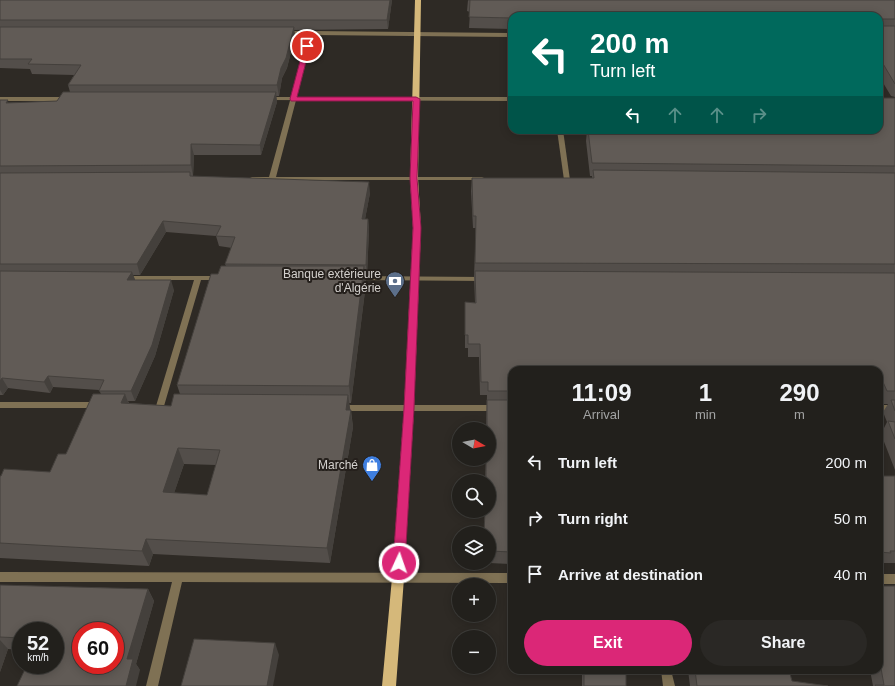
<!DOCTYPE html>
<html lang="en">
<head>
<meta charset="utf-8">
<style>
	:root { --surface:#22201c; --page:#2a2825; --text:#f1f3f6; --muted:#a2a3a3; --line:#3f3e3b; --accent:#db2777 }
	body { margin:0; font-family:Helvetica,sans-serif; background:var(--page); color:var(--text); height:100vh; display:flex; flex-direction:column; font-size:15px; white-space:nowrap }
	* { box-sizing:border-box; margin:0 }
	p { font-size:13px; color:var(--muted) }
	.icon { flex:none; width:22px; height:22px; fill:none; stroke:currentColor; stroke-width:2; stroke-linecap:round; stroke-linejoin:round }
	.map { position:relative; flex:1; overflow:hidden }
	.panel { position:absolute; left:508px; top:366px; width:375px; height:308px; display:flex; flex-direction:column; background:var(--surface); border-radius:12px; box-shadow:0 2px 10px #0003,0 0 0 1px var(--line) }
	.panel>* { flex:none }
	.hud { position:absolute; left:508px; top:12px; width:375px; height:122px; border-radius:12px; box-shadow:0 2px 10px #0003,0 0 0 1px var(--line); background:#00695c; color:#fff; overflow:hidden }
	.needle { width:26px; rotate:100deg }
	.buttons { position:absolute; left:452px; top:422px; display:grid; gap:8px }
	.buttons a { display:grid; place-items:center; width:44px; height:44px; border-radius:50%; background:var(--surface); box-shadow:0 2px 10px #0003,0 0 0 1px var(--line); font-size:20px }
	.speed { position:absolute; left:12px; top:622px; display:flex; gap:8px; font-size:20px; font-weight:700; text-align:center }
	.speed>* { display:grid; place-content:center; width:52px; height:52px; border-radius:50%; background:var(--surface); box-shadow:0 2px 10px #0003,0 0 0 1px var(--line); line-height:1 }
	.speed small { font-size:10px; font-weight:400 }
	.speed .limit { border:6px solid #d22; background:#fff; color:#111 }
	.pin { position:absolute; display:grid; place-items:center; width:34px; height:34px; color:#fff; margin:-17px; border:2px solid #fff; border-radius:50%; box-shadow:0 1px 4px #0007 }
	.me { position:absolute; width:44px; margin:-22px; rotate:3deg; stroke-linejoin:round; filter:drop-shadow(0 0 3px #0008) }
	.turn { display:flex; align-items:center; gap:14px; height:84px; padding:0 16px; font-size:18px }
	.turn .icon { width:52px; height:52px; stroke-width:2.5 }
	.turn b { display:block; font-size:28px; line-height:34px }
	.lanes { display:flex; align-items:center; height:38px; padding:0 16px; background:#0003; justify-content:center; gap:20px; direction:ltr }
	.lanes .off { opacity:.35 }
	.eta { display:flex; justify-content:space-evenly; align-items:center; height:68px; text-align:center }
	.eta b { font-size:24px; font-weight:700; line-height:28px }
	.cta { display:flex; gap:8px; margin-top:auto; padding:8px 16px }
	.cta a { flex:1; height:46px; border-radius:24px; background:var(--accent); color:#fff; font-size:16px; font-weight:700; line-height:46px; text-align:center }
	.cta a+a { background:var(--page); color:var(--text) }
	ul { padding:0; list-style:none }
	li { display:flex; align-items:center; gap:12px; height:56px; padding:0 16px }
	li div { flex:1 }
	li b { display:block; font-size:15px }
	li em { font-style:normal }
	.map>svg:first-child { display:block }
	.lines { fill:none; stroke-linecap:round; stroke-linejoin:round }
	.minor { fill:#7f7154; fill-rule:evenodd }
	.tertiary { fill:#7f7154; fill-rule:evenodd }
	.primary { fill:#d5b87a; fill-rule:evenodd }
	.wall { fill:#534e4a; fill-rule:evenodd }
	.shaded-wall { fill:#44403c }
	.building { fill:#615b56; stroke:#44403c; fill-rule:evenodd }
	.route { fill:#db2777; stroke:#8e194d }
	.labels { text-anchor:middle; stroke-width:4; stroke-linejoin:round; paint-order:stroke }
	.poi-label { font-size:12px; fill:#d4d1ce; stroke:#25201c; text-anchor:end }
</style>
</head>
<body>
<div class="map">
<svg width="895" height="686" viewBox="0 0 895 686">
	<rect width="100%" height="100%" fill="#2e2a25"/>
	<g class="lines">
		<!-- minor -->
		<g class="minor">
			<path d="M311 31 512 33V37L313 35 276 177H482L484 178V180H250V178L252 177H269L308 35H285L282 33 285 31Z"/>
			<path d="M557 130H563L570 180 567 182 564 180Z"/>
			<path d="M121 276H220L224 278 220 280H201L164 406 163 408H157L156 406 194 280H124L120 278Z"/>
			<path d="M353 276 484 277 488 279 484 281 356 280 352 278Z"/>
			<path d="M0 402H97L100 403 101 405 100 407 97 408H0Z"/>
			<path d="M339 405H512V411H339L336 410 335 408 336 406Z"/>
			<rect x="879" y="405" width="16" height="6"/>
			<path d="M0 572 512 573V583L182 582 158 686H146L172 582H0Z"/>
			<rect x="879" y="574" width="16" height="10"/>
			<path d="M661 670H671L675 686H663Z"/>
		</g>
		<!-- tertiary -->
		<g class="tertiary">
			<path d="M0 97H69L72 99 69 101H0Z"/>
			<path d="M267 97H512V101L265 100 264 99Z"/>
		</g>
		<!-- primary -->
		<path class="primary" d="M415 0H421L418 178 421 228 414 408 404 578 396 686H382L392 578 404 408 413 228 410 178Z"/>
	</g>
	<!-- wall -->
	<g class="wall">
		<path d="M0 0H392L388 29 294 30 295 36 287 68 282 78 279 96H276L277 102 261 155H194L193 176H191L192 177 370 193 365 219H368L369 230 367 275H365L366 283 351 403H349L350 410H351L353 427 330 563 153 554 149 566 0 558V476L50 472 66 454 101 394 99 390 53 387 50 393 8 388 3 395H0V100L9 103 57 101 70 92 68 85 74 75 32 74 30 69 0 68ZM166 232 216 236 219 246 232 248 225 264 226 266 218 274 177 385 180 394 171 406 129 403 128 401H135L155 356 174 290 135 280 133 275H140ZM184 464 216 465 207 495 174 493Z"/>
		<path d="M468 0H895V97L891 96 879 76V16H512V29L469 28 470 12 467 11Z"/>
		<path d="M895 98V470L881 434 887 422 883 412 888 404H880L879 401V370H512V564L489 563V533H484L485 511H489V481H485L486 459H489V429H486L487 395H480L479 357H468V348H465V302L475 303 474 276 476 228H473L471 191 472 178H592V176H590L586 141 587 130H879Z"/>
		<path d="M879 476H895V563H884L883 565 879 564Z"/>
		<path d="M0 585 148 589 154 601 136 664 140 670 55 631H21V650L8 649 0 672Z"/>
		<path d="M879 586 895 686H873L870 670H879Z"/>
		<rect x="582" y="670" width="44" height="16"/>
		<path d="M688 670H789L792 681 828 686H690Z"/>
	</g>
	<!-- shaded-wall -->
	<g class="shaded-wall">
		<path d="M390 0H392L388 29 387 20Z"/>
		<path d="M294 27 295 36 287 68 282 78 279 96 277 85 281 68Z"/>
		<path d="M276 92 277 102 261 155 260 145Z"/>
		<path d="M191 144 194 155 193 176 191 165Z"/>
		<path d="M369 182 370 193 363 230 362 219Z"/>
		<path d="M368 219 369 230 367 275 366 265Z"/>
		<path d="M163 221 166 232 140 275 137 264Z"/>
		<path d="M364 266 366 283 351 403 349 386Z"/>
		<path d="M132 272 136 282 127 280Z"/>
		<path d="M171 280 174 290 155 356 135 401 131 391Z"/>
		<path d="M48 376 53 387 50 393 44 382Z"/>
		<path d="M2 378 8 388 3 395 0 390V381Z"/>
		<path d="M125 394 131 410 121 403Z"/>
		<path d="M348 395 353 427 330 563 327 548Z"/>
		<path d="M178 448 184 464 169 508 163 492Z"/>
		<path d="M146 539 153 554 149 566 142 551Z"/>
		<path d="M148 589 154 601 136 664 140 670 136 686H126L127 659Z"/>
		<path d="M0 640 8 649 0 672Z"/>
		<path d="M275 643 279 655 273 686H267Z"/>
	</g>
	<!-- building -->
	<g class="building">
		<path d="M0 0H390L387 20H0Z"/>
		<path d="M468 0H895V19H883L882 21V26H895V84L882 62H879V16H512V18L469 17 470 0Z"/>
		<path d="M0 27H294L286 58 281 68 277 85H68L81 65 28 64 32 59H0Z"/>
		<path d="M63 92H276L260 145 191 144V165L0 166V100H8L6 103 57 101Z"/>
		<path d="M879 98H895V166L592 163 588 130H879Z"/>
		<path d="M593 170 895 173V264L475 263 476 216H473L472 178H594Z"/>
		<path d="M190 172V176L369 182 362 219H368L366 265 225 264 235 237 216 236 221 226 163 221 137 264H0V173Z"/>
		<path d="M221 266H364L349 386 177 385 211 274H218Z"/>
		<path d="M0 271 132 272 127 280H171L152 345 131 391H99L104 380 48 376 44 382 2 378 0 381Z"/>
		<path d="M475 271 895 273V391H887L883 382H879V370H512V391H488V382H481L480 344H468V335H465V302L476 303Z"/>
		<path d="M93 394H125L121 403 171 406 174 394 348 395 346 410H351L327 548 146 539 142 551 0 543V476H1L4 469 50 472 58 454H66ZM178 448 220 450 207 495 163 492Z"/>
		<path d="M487 400H512V552L489 551V533H484L485 511H489V481H486V459H489V429H487Z"/>
		<path d="M891 400H895V411Z"/>
		<path d="M888 421 895 422V439Z"/>
		<path d="M879 476H895V551H890L891 553 879 552Z"/>
		<path d="M0 585 148 589 127 659H133L126 686H17L27 665H55V631H21V638L0 637ZM81 631H115V665H81Z"/>
		<path d="M879 586H895V686H876L875 685H884L879 657Z"/>
		<path d="M194 639 275 643 267 686H181Z"/>
		<rect x="584" y="670" width="42" height="16"/>
		<path d="M695 670H789L792 681 828 686H697Z"/>
	</g>
	<!-- route -->
	<path class="route" d="M307 44 310 46 297 97H416L420 99 417 178 421 228 414 408 405 563 403 566 399 568 395 566 393 563 404 408 413 228 410 178 413 101H291L290 99 304 46Z"/>
	<!-- icons -->
	<defs>
		<symbol id="bank-pin" viewBox="-11 -11 22 30"><path d="M0 17L-7.5 6A9.5 9.5 0 1 1 7.5 6Z" fill="#5c6f8a" stroke="#25201c"/><path d="M-6-4H6V4H-6ZM0-2.3a2.3 2.3 0 1 0 0 4.6a2.3 2.3 0 1 0 0-4.6Z" fill="#fff"/></symbol>
		<symbol id="shop-pin" viewBox="-11 -11 22 30"><path d="M0 17L-7.5 6A9.5 9.5 0 1 1 7.5 6Z" fill="#3f7fe0" stroke="#25201c"/><path d="M-5-2.5h2.3a2.7 3.5 0 0 1 5.4 0H5L5.5 6h-11ZM-1.5-2.5h3a1.5 2.3 0 0 0-3 0Z" fill="#fff"/></symbol>
	</defs>
	<g fill-rule="evenodd">
		<use href="#bank-pin" x="384" y="270" width="22" height="30"/>
		<use href="#shop-pin" x="361" y="454" width="22" height="30"/>
	</g>
	<g class="labels">
		<!-- poi labels -->
		<g class="poi-label">
			<text x="381" y="278">Banque extérieure<tspan x="381" dy="14">d'Algérie</tspan></text>
			<text x="358" y="469">Marché</text>
		</g>
	</g>
</svg>
<div class="buttons">
<a><svg class="needle" viewBox="-14 -14 28 28"><path d="M0-13l5 13h-10z" fill="#e53935"/><path d="M0 13l5-13h-10z" fill="#a2a3a3"/></svg></a>
<a><svg class="icon" aria-label="search" viewBox="0 0 24 24"><circle cx="10" cy="10" r="6"/><path d="M15 15l6 6"/></svg></a>
<a><svg class="icon" aria-label="layers" viewBox="0 0 24 24"><path d="M12 4l9 5-9 5-9-5zM3 14l9 5 9-5"/></svg></a>
<a>+</a>
<a>−</a>
</div>
<div class="speed"><div>52<small>km/h</small></div><div class="limit">60</div></div>
<div class="pin" style="left:307px;top:46px;background:#d93025"><svg class="icon" aria-label="arrive" viewBox="0 0 24 24"><path d="M6 21V4h12l-3 4 3 4H6"/></svg></div>
<svg class="me" style="left:399px;top:563px" viewBox="-20 -20 40 40"><circle r="17" fill="#db2777" stroke="#fff" stroke-width="3"/><path d="M0-11L8 9 0 5-8 9z" fill="#fff"/></svg>
<div class="hud">
<div class="turn"><svg class="icon" aria-label="left" viewBox="0 0 24 24"><path d="M17 20v-9H6M10 6l-5 5 5 5"/></svg><div><b>200 m</b>Turn left</div></div>
<div class="lanes"><svg class="icon" aria-label="left" viewBox="0 0 24 24"><path d="M17 20v-9H6M10 6l-5 5 5 5"/></svg><svg class="icon off" aria-label="ahead" viewBox="0 0 24 24"><path d="M12 20V5M6 11l6-6 6 6"/></svg><svg class="icon off" aria-label="ahead" viewBox="0 0 24 24"><path d="M12 20V5M6 11l6-6 6 6"/></svg><svg class="icon off" aria-label="right" viewBox="0 0 24 24"><path d="M7 20v-9h11M14 6l5 5-5 5"/></svg></div>
</div>
<section class="panel">
<div class="eta">
<div><b>11:09</b><p>Arrival</p></div>
<div><b>1</b><p>min</p></div>
<div><b>290</b><p>m</p></div>
</div>
<ul>
<li><svg class="icon" aria-label="left" viewBox="0 0 24 24"><path d="M17 20v-9H6M10 6l-5 5 5 5"/></svg><div><b>Turn left</b></div><em>200 m</em></li>
<li><svg class="icon" aria-label="right" viewBox="0 0 24 24"><path d="M7 20v-9h11M14 6l5 5-5 5"/></svg><div><b>Turn right</b></div><em>50 m</em></li>
<li><svg class="icon" aria-label="arrive" viewBox="0 0 24 24"><path d="M6 21V4h12l-3 4 3 4H6"/></svg><div><b>Arrive at destination</b></div><em>40 m</em></li>
</ul>
<div class="cta"><a>Exit</a><a>Share</a></div>
</section>
</div>
</body>
</html>
